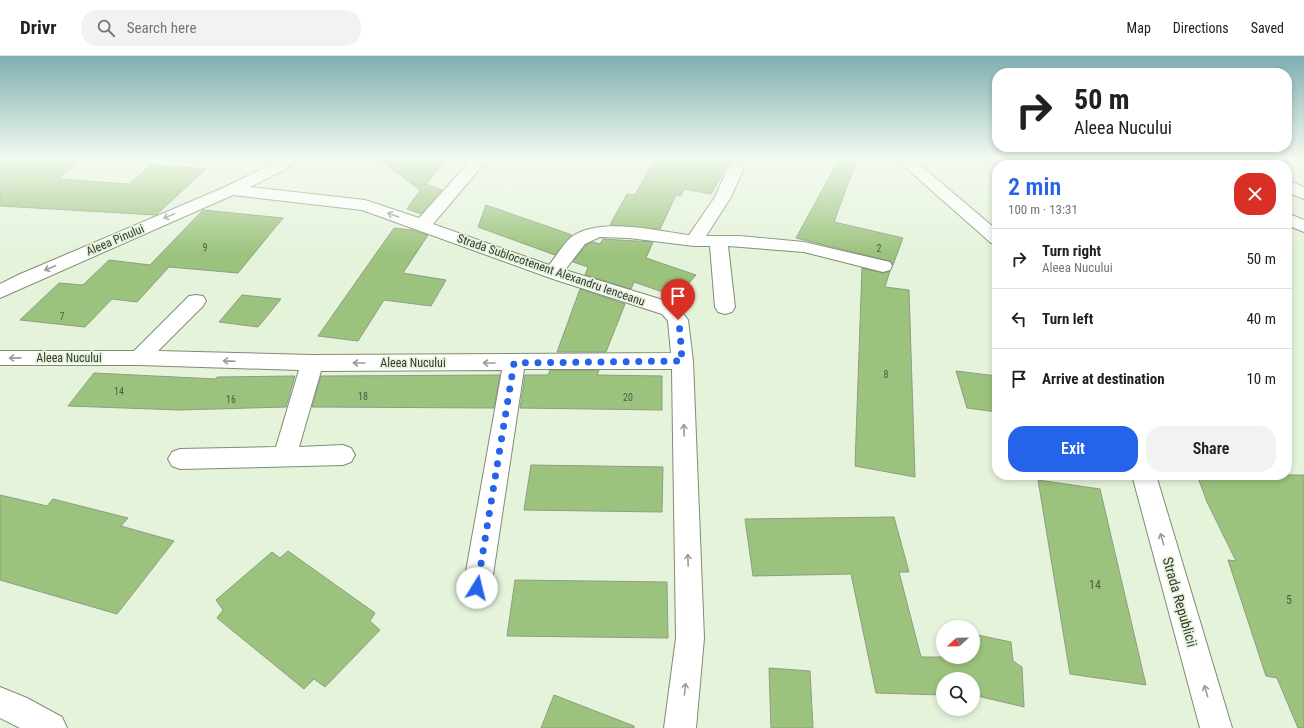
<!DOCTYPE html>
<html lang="en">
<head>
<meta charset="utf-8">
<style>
	:root { --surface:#fff; --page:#f2f2f2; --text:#202124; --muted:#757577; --line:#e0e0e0; --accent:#2563eb }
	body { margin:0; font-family:"Roboto Condensed",sans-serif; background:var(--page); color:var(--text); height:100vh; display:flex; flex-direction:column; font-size:15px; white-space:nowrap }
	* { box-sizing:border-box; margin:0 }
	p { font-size:13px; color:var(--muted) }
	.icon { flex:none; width:22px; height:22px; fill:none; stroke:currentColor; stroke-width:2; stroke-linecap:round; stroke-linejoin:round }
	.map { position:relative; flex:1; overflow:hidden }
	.details { position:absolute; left:992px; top:104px; width:300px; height:320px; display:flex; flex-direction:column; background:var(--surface); border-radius:16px; box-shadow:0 2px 6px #0003 }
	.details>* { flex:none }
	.guide { position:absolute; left:992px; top:12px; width:300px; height:84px; border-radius:16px; box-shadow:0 2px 6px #0003; background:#fff; color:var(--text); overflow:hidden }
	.needle { width:26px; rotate:248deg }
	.tools { position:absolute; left:936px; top:564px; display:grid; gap:8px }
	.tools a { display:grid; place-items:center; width:44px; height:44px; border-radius:50%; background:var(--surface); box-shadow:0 2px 6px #0003; font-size:20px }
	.pin { position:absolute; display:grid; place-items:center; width:34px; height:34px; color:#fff; margin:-41px -17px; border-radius:50% 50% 50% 0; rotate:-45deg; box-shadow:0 0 4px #0007 }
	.pin .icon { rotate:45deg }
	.me { position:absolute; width:44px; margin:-22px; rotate:9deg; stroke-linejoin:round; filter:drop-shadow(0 0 3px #0008) }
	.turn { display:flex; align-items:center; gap:14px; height:84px; padding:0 16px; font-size:18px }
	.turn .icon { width:52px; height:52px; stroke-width:2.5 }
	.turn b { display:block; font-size:28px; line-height:34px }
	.round { display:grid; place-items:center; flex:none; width:42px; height:42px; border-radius:16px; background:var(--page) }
	.summary { display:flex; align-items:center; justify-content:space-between; height:68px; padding:0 16px }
	h1 { font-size:24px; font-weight:600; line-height:30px; color:var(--accent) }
	.cta { display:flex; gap:8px; margin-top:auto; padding:8px 16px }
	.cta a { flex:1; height:46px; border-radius:16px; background:var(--accent); color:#fff; font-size:16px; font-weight:600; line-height:46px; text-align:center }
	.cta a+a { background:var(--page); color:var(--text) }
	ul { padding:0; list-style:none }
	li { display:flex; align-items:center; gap:12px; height:60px; padding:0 16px; border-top:1px solid var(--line) }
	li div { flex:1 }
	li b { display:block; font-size:15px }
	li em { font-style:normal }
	header { display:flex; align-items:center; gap:24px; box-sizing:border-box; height:56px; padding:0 20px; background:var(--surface); border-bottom:1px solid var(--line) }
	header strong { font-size:19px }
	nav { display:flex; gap:22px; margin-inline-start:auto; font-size:14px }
	.search { width:280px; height:36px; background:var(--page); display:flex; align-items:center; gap:10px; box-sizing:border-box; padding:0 14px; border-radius:16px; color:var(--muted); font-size:15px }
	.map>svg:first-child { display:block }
	.building { fill:#9cc37d; stroke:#8f9c85 }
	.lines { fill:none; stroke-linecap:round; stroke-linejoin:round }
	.minor-casing { stroke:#7f8c75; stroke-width:2 }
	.major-casing { stroke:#7f8c75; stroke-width:2 }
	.minor { fill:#fff; fill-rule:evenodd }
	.major { fill:#fff; fill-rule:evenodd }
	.oneway { stroke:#9a9c98 }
	.route { stroke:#2563eb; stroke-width:7; stroke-dasharray:0 12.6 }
	.labels { text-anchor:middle; stroke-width:3.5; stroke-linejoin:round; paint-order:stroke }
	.number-label { font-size:10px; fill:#4f5c44 }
	.street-label { font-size:12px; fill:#353a31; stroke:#e5f3db }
	.near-number-label { font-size:12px; fill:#4f5c44 }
	.near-street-label { font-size:14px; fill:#353a31; stroke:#e5f3db }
</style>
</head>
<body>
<header>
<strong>Drivr</strong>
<div class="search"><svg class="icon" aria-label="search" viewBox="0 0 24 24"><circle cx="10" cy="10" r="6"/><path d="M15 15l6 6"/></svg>Search here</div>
<nav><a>Map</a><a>Directions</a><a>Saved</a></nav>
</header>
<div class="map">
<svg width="1304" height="672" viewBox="0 0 1304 672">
	<rect width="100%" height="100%" fill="#e5f3db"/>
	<!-- building -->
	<g class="building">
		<path d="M0 103H82L58 123 129 128 151 109 206 113 156 159 0 150Z"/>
		<path d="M378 103H447L426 128 442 134 421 158 407 153 420 134Z"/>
		<path d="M655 103H731L711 138 684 133 681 140 676 139 660 173 610 169 627 138 635 139Z"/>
		<path d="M839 103H857L834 166 903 182 893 209 890 205 796 182Z"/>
		<path d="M486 149 572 179 555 199 478 171Z"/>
		<path d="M203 154 283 162 238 217 169 211 137 246 112 243 85 271 20 264 59 227 83 229 109 204 150 209Z"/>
		<path d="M394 172 412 174 428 179 403 217 446 224 431 250 384 244 358 285 318 280Z"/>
		<path d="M603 183 653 186 646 202 696 219 677 241 634 226 631 233 585 219 588 211 573 206 586 189 593 186 600 188Z"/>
		<path d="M862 212 883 217 890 215 885 231 909 234 915 421 855 410Z"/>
		<path d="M580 233 625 248 606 296H557Z"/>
		<path d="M242 239 281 243 258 271 219 266Z"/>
		<path d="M550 314H599L597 319 662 320V354L520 352 525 319H548Z"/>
		<path d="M956 315 997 320V356L967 352Z"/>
		<path d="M94 317 216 323 217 321 295 320 286 351 180 354 68 350Z"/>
		<path d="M500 319 494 352 312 351 321 320Z"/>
		<path d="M531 409 663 411 662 456 524 454Z"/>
		<path d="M1197 419H1304V672H1298L1277 622 1266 620 1228 504 1236 505 1207 446Z"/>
		<path d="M1038 424 1100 433 1146 629 1070 618Z"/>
		<path d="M0 439 47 450 53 443 128 462 121 470 174 485 117 558 0 524Z"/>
		<path d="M894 461 909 516H899L921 601H973V578L1011 586 1013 605 1022 611 1024 651 973 639V623H943V639L876 637 851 518 753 520 745 463Z"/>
		<path d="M288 495 375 557 370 565 380 574 325 631 314 623 304 633 217 562 223 554 216 544 272 496 280 502Z"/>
		<path d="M515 524 667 526 668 582 507 580Z"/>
		<path d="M769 612 810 615 813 672H771Z"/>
		<path d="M554 639 634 670V672H541Z"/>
	</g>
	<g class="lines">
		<defs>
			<g id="minor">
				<path d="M279 103H296L288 112 250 131 365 144 419 162 472 103H488L433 168 549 209C556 201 565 185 573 180 601 161 657 175 689 179L715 141 728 112 730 109 736 107 742 109 744 112 731 141 706 180H740L804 186 890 206 892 210 890 214 883 216 804 196 728 190 735 251 732 256 725 258 718 256 715 251 710 190H694L629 182 600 181 585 188 565 214 676 248 688 264 693 305 704 582 696 672H664L676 582 672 313H524L491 532 487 541 477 545 467 541 463 532 502 314 321 315 299 391 343 389 351 392 355 399 351 406 343 409 180 413 172 410 168 403 172 396 180 393 276 391 299 314 139 309H0V295H134L189 240 196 239 203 240 206 245 203 250 158 295 312 299 671 297 668 265 662 258 553 223 362 154 233 139 0 242V228L18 219 225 131 276 106Z"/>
				<path d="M896 103H913L997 174V188L991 187Z"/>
				<path d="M1175 103H1194L1202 109H1182Z"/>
				<path d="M1287 157 1304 164V176L1287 169Z"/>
				<path d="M1132 419H1156L1232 672H1200Z"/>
				<path d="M0 631 27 642 62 661 67 672H20L0 662Z"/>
			</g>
			<g id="major">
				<path d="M1231 103H1250L1258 109H1238Z"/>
				<path d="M1287 124 1304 131V143L1287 136Z"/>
			</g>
		</defs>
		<!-- minor casing -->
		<use href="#minor" class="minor-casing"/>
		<!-- major casing -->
		<use href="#major" class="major-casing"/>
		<!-- minor -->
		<use href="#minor" class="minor"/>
		<!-- major -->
		<use href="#major" class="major"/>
	</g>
	<!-- one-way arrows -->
	<defs><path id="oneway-shaft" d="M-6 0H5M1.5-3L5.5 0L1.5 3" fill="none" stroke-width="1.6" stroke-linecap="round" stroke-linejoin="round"/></defs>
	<g class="oneway">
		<use href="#oneway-shaft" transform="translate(393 159) rotate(-160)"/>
		<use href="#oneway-shaft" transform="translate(169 160) rotate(157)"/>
		<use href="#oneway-shaft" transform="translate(50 212) rotate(157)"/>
		<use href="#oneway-shaft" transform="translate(15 302) rotate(179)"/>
		<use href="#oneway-shaft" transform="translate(229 305) rotate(-178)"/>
		<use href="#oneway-shaft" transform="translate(359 307) rotate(180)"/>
		<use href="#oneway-shaft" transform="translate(489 307) rotate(180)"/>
		<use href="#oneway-shaft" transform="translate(684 374) rotate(-92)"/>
		<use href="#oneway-shaft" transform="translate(1162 483) rotate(-106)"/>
		<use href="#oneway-shaft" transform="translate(688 504) rotate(-92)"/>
		<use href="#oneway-shaft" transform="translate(685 633) rotate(-84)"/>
		<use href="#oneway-shaft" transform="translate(1206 635) rotate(-106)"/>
	</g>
	<!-- sky -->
	<linearGradient id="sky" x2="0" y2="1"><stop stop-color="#7fafb2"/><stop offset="0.52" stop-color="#f3faef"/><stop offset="1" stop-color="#f3faef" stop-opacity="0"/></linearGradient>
	<rect width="1304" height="197" fill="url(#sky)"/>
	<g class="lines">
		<!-- route -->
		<path class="route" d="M477 532 514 307 682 305 680 275 678 264"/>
	</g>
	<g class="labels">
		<!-- number labels -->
		<g class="number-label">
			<text x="205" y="195">9</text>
			<text x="879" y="196">2</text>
			<text x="62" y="264">7</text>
			<text x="886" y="322">8</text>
			<text x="119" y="339">14</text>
			<text x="363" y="344">18</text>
			<text x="628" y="345">20</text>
			<text x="231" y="347">16</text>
		</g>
		<!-- street labels -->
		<g class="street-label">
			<text transform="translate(115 184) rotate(-23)" y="4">Aleea Pinului</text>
			<text transform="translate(551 214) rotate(19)" y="4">Strada Sublocotenent Alexandru Ienceanu</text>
			<text x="69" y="306">Aleea Nucului</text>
			<text x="413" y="311">Aleea Nucului</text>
		</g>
		<!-- near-number labels -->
		<g class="near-number-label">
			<text x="1095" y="533">14</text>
			<text x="1289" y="548">5</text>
		</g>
		<!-- near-street labels -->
		<g class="near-street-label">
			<text transform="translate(1180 546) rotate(74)" y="5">Strada Republicii</text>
		</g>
	</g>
</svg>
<div class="tools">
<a><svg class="needle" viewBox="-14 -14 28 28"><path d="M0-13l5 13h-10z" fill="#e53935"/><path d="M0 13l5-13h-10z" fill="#757577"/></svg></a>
<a><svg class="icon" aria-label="search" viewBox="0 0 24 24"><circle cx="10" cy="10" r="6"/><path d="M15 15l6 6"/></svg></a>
</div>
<div class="pin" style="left:678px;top:264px;background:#d93025"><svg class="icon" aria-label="arrive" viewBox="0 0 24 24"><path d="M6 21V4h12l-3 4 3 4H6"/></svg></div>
<svg class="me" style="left:477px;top:532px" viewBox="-20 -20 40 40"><circle r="19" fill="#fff"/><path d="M0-13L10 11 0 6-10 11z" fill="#2563eb"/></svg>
<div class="guide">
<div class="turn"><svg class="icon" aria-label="right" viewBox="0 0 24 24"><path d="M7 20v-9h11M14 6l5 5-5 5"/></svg><div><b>50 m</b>Aleea Nucului</div></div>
</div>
<section class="details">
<div class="summary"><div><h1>2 min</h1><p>100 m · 13:31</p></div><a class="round" style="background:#d93025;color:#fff"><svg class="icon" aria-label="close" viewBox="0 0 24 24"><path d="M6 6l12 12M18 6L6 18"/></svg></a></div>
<ul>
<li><svg class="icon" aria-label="right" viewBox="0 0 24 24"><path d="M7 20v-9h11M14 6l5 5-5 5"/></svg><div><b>Turn right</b><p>Aleea Nucului</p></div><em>50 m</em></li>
<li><svg class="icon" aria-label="left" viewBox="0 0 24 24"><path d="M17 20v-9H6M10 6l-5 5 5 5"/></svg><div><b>Turn left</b></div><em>40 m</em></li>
<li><svg class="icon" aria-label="arrive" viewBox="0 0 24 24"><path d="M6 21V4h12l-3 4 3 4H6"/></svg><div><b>Arrive at destination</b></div><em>10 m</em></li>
</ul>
<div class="cta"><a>Exit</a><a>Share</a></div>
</section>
</div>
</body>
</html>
